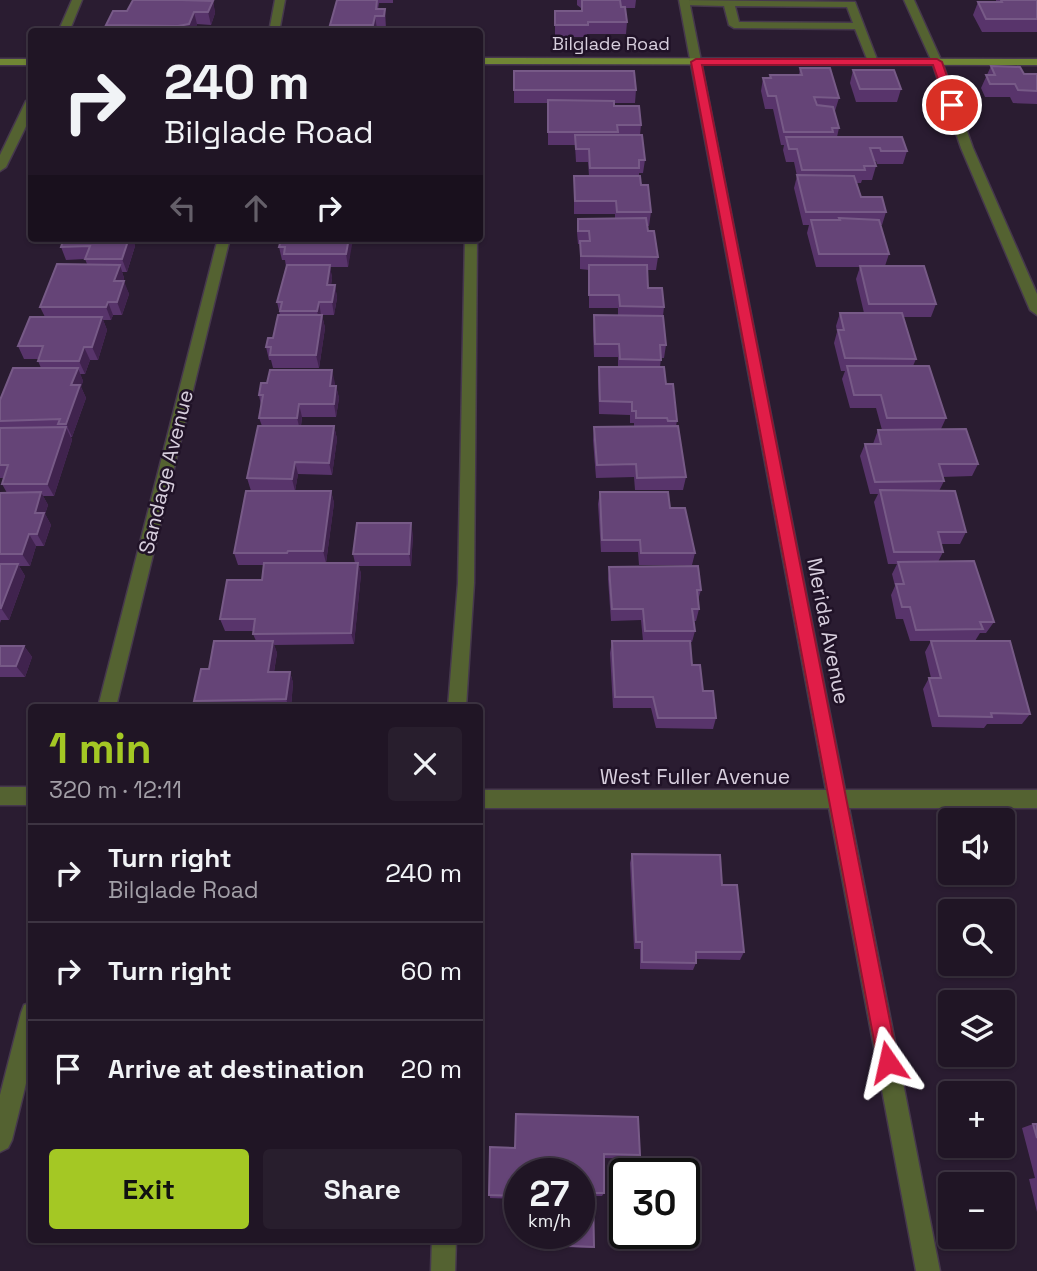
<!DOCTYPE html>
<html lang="en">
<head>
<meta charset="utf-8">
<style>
	:root { --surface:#201525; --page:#281e2d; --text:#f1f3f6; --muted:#a29fa7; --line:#3d3442; --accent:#a4c824 }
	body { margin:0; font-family:"Space Grotesk",sans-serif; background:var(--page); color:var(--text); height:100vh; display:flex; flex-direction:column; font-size:26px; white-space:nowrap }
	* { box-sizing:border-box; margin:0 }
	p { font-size:23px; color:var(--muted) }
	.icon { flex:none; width:38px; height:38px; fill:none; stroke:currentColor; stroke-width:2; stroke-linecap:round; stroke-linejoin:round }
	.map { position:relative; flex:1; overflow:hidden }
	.drawer { position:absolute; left:28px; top:704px; width:455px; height:539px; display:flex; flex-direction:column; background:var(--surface); border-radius:7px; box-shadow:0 2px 5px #0004,0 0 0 2px var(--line) }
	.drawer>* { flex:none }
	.top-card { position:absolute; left:28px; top:28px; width:455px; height:214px; border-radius:7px; box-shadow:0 2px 5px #0004,0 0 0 2px var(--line); background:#201525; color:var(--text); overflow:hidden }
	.controls { position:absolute; left:938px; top:808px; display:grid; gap:14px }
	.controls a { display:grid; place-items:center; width:77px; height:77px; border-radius:7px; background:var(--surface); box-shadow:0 2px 5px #0004,0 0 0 2px var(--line); font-size:35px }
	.speed { position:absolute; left:504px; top:1158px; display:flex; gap:14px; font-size:35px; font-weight:700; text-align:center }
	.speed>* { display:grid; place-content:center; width:91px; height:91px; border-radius:50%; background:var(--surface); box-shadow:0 2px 5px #0004,0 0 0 2px var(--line); line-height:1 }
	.speed small { font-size:18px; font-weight:400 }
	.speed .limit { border:4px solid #111; border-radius:10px; background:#fff; color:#111 }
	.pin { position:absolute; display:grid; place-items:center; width:60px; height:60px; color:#fff; margin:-30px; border:4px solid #fff; border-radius:50%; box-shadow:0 2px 7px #0007 }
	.me { position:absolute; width:77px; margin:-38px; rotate:349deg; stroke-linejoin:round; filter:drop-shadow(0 0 5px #0008) }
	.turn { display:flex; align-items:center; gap:24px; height:147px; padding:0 21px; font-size:32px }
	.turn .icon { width:91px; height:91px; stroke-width:2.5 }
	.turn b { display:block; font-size:49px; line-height:60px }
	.lanes { display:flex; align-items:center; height:66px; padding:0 21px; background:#0003; justify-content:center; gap:35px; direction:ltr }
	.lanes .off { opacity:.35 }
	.round { display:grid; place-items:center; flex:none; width:74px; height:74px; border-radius:7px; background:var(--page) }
	.summary { display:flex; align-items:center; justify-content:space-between; height:119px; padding:0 21px }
	h1 { font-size:42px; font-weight:700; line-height:52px; color:var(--accent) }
	.primary-button { display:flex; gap:14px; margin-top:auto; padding:14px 21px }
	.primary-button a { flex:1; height:80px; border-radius:7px; background:var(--accent); color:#111; font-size:28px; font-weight:700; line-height:80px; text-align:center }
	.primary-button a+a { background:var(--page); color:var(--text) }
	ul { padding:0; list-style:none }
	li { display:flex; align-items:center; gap:21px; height:98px; padding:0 21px; border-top:2px solid var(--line) }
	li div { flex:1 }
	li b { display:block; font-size:26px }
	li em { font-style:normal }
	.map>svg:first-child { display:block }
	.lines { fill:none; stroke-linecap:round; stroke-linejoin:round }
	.lane-casing { stroke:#46384d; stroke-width:3 }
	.street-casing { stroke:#46384d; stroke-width:3 }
	.secondary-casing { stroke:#46384d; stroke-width:3 }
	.lane { fill:#546231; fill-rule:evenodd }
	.street { fill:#546231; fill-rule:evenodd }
	.secondary { fill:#708634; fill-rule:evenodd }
	.wall { fill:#58346b }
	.shaded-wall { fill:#40234e }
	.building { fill:#654477; stroke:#775a87; stroke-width:2 }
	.route { fill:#e11d48; stroke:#92132f; stroke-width:2 }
	.labels { text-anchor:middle; stroke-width:5; stroke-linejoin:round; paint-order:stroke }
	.far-street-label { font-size:18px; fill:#d7cedd; stroke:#201227 }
	.street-label { font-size:21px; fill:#d7cedd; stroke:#201227 }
</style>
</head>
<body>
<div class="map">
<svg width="1037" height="1271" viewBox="0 0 1037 1271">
	<rect width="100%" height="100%" fill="#2a1c31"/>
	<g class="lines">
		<defs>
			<g id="lane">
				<path d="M72 0H82L69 32H58Z"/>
				<path d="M681 0 855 2 878 62 869 64 855 29 734 28 729 25 724 6 685 5 681 4ZM735 6 847 7 853 23 739 22Z"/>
				<path d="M904 0H914L942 62 973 148 1037 294V315L1030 310 961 148 932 62Z"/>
				<path d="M32 98V114L6 167 0 171V155L26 101Z"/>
				<path d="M465 238H477L474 583 466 707H448L458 583Z"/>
				<path d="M432 1239H456L455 1271H431Z"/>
			</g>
			<g id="street">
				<path d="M275 0H285L279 32H269Z"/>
				<path d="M679 0H689L845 790H1037V808H849L940 1271H916L829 808H480V790H826Z"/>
				<path d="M218 238H230L116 707H98Z"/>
				<rect x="0" y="787" width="32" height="18"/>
				<path d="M32 1002V1059L12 1140 8 1148 0 1152V1095L21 1013 24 1005Z"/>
			</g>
			<g id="secondary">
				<path d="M480 58 1037 59V65L480 64Z"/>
				<rect x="0" y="59" width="32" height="6"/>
			</g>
		</defs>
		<!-- lane casing -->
		<use href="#lane" class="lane-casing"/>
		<!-- street casing -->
		<use href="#street" class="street-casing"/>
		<!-- secondary casing -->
		<use href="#secondary" class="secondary-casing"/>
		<!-- lane -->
		<use href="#lane" class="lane"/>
		<!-- street -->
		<use href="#street" class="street"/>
		<!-- secondary -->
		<use href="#secondary" class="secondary"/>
	</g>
	<!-- wall -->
	<g class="wall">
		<path d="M336 0H393V3H379L378 9H385L386 29H377L376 32H331L330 25 336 3Z"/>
		<path d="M577 0H636L635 8H625L627 22 626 34H587V37H555V11H581V8L577 5Z"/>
		<path d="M996 0H1037V32H982L973 15 978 2H996Z"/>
		<path d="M213 1 215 13 211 25 197 24 194 32H108L106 25 127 11Z"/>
		<path d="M991 66 1024 74H1037V104L1013 103 1010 97H985L981 88Z"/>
		<path d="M800 68 839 98 835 111H834L839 128 837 137 907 151 903 164H877L876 161H874L876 166 872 180H862L861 183H857L861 197 886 212 882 225H880L889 254 885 266 936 304 931 317H903L916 359 913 366 946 418 941 429 978 464 972 476 942 477 944 481 939 491 966 532 960 544H941L943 552 938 562 994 622 986 633H980L975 641 1030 714 1022 724H987L984 728 932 727 923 689 929 678H931L925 652 931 641H910L903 619H896L891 595 895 586 892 574 897 564H888L874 502 878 494H870L860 456 865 444H873L878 430H882L876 408H850L842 379 845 371H841L834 343 837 332 836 326 840 313H864L856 279 860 267H816L807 233 809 225H803L794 188 797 176 794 162H786L783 150 784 145H781L773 109H765L761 91 763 78H769L770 75H799Z"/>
		<path d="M853 70 901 89 897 102H856L850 83Z"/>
		<path d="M514 71 636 90 635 103H614V106L641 125 640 135 645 160 643 173H639V176L651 212 649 226H647L648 231 658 257 656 270H647L648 288 664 307 663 316 666 345 664 358H661L660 367 677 421 676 426 686 477 683 490H635L634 477 596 478 593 440 594 427H634V423H630V415L599 414 598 380 599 367H618V357H594L593 329 594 315 618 316V308H589V270L580 269V244H578L577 232 578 219H615V214H574V176H589L588 162H576L575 145H548V103H514Z"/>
		<path d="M64 238H132L135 246 127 272H122L124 278 123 281 129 294 122 315H113L111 320H103L107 330 98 360H90L85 374H80L83 381 81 387 86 398 72 437H71L72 440 54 496H43L48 505 45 514 51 525 44 546H36L30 566H19L25 576 9 620H1L0 623V493H7L2 484 4 478H0V421L41 368 38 361V359H24L18 346 45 317 40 307 87 264 85 259 66 260 61 247Z"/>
		<path d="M287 238H352L348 267H330L332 278 331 285H335L337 298 334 315H322L325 328 319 368H273L271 360H269L266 347 273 338 280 315 277 302 286 267 285 260H282L279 247Z"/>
		<path d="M267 383H335L334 386H336L339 398 336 417H302L301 426H334L337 439 332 475 298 474 295 491H331L334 503 326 563H355L353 554 413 535 411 566H359L361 574 354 644 274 645 277 653 274 672H290L293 683 291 707H197L194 701 209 669 256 641 253 634V631H225L220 619 262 580 264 565H238L234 553 251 491 247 478 262 426 259 418 261 406 259 395Z"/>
		<path d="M600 492 670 508 695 553 692 565H639L638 552H601L598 504Z"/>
		<path d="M609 567 701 590 698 600 699 609 696 621H694L695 631 692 642H690L692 665 703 691 716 718 713 729 656 728 651 708H613L610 653 612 641H643L641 620 611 621 608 579Z"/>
		<path d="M0 646H24L32 657 25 677H0Z"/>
		<path d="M632 854 722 885 744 952 740 960 696 959V963L693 970 640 969V949H634L630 863Z"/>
		<path d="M1033 1124H1037V1212L1029 1179 1035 1178 1022 1128Z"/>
		<path d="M490 1147 640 1155 637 1159 604 1158V1193L602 1196H593L594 1247 592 1248 530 1246V1234H579L520 1174V1199L490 1198Z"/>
		<path d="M238 1239H278L243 1240Z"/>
	</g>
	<!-- shaded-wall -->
	<g class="shaded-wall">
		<path d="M213 1 215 13 211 25 208 12Z"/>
		<path d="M194 12 197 24 194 32H180L178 26Z"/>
		<path d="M375 16 377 29 376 32H374L373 25Z"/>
		<path d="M129 238H132L135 246 127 272 122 259Z"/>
		<path d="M349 238H352L353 240 348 267 346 254Z"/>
		<path d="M120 265 124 278 119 294 114 281Z"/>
		<path d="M330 265 332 278 329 298 327 285Z"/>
		<path d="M124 281 129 294 122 315 117 302Z"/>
		<path d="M335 285 337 298 334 315 332 302Z"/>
		<path d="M108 302 113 315 111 320 106 307Z"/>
		<path d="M319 302 321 315 320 324 317 311Z"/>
		<path d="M322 315 325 328 319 368 316 355Z"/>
		<path d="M102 317 107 330 98 360 92 347Z"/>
		<path d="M84 347 90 360 85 374 79 361Z"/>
		<path d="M78 368 83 381 81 387 86 398 72 437 66 424 71 385Z"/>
		<path d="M332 370 335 383 332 398 330 386Z"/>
		<path d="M336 386 339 398 336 417 334 404Z"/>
		<path d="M299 404 302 417 300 430 297 418Z"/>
		<path d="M334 426 337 439 332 475 329 463Z"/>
		<path d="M66 427 72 440 54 496 47 484Z"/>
		<path d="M295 462 298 474 295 491 292 479Z"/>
		<path d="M331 491 334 503 326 563 323 551Z"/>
		<path d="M41 492 48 505 45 514 51 525 44 546 37 534 35 513Z"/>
		<path d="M411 523 413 535 411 566 409 554Z"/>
		<path d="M29 534 36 546 30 566 22 554Z"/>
		<path d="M358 563 361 574 354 644 351 633Z"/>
		<path d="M18 564 25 576 9 620 1 608Z"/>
		<path d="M273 641 277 653 272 683 268 672Z"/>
		<path d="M24 646 32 657 25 677 16 666Z"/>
		<path d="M290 672 293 683 291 707H289L286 699Z"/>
	</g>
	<!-- building -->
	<g class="building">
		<path d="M133 0H181L213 1 208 12H194L189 24 178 26 106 25 113 11H127Z"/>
		<path d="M337 0H377L376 9H385L384 16H375L373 25H330Z"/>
		<path d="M582 0H620L621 7H625L627 22H588V25H555V11H582Z"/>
		<path d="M1001 0H1037V19H986L978 2H1002Z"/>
		<path d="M991 66 1020 67 1024 74H1037V91L1018 90 1015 84H990L986 75H995Z"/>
		<path d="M800 68H830L839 98 814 97 817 105 833 107 839 128H832L833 132H784L776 96H768L763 78H771L770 75H802Z"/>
		<path d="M853 70H894L901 89H860Z"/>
		<path d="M514 71H634L636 90H514Z"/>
		<path d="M548 100 614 101V106H639L641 125H617L618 132H548Z"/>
		<path d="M575 135H642L645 160H639V168H590L589 149H576Z"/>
		<path d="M786 137H902L907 151H881L880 148H870L876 166H864L865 170H802L797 149H789Z"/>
		<path d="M797 175 854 176 861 197H882L886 212H806Z"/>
		<path d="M574 176H640L641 185H648L651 212H617L616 201H575Z"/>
		<path d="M646 218 648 231H654L658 257 581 256 580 241H590L589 231H578V219Z"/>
		<path d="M839 218 879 220 889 254H819L811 220H840Z"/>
		<path d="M64 238H129L122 259H85L90 246 61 247Z"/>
		<path d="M287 238H349L346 254H284L285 247H279L281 240H287Z"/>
		<path d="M57 264 120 265 114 281H124L117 302H108L106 307H40Z"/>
		<path d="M287 265H330L327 285H335L332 302H319L317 311H280L282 302H277Z"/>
		<path d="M589 265H647L648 288H662L664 307 620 306 619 295H589Z"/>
		<path d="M860 266H924L936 304H869Z"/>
		<path d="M840 313H902L916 359 845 358 838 330H844Z"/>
		<path d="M278 315H322L316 355H270L271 347H266L268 338H273Z"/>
		<path d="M594 315 663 316 666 345H660L661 360 620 359 619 344H595Z"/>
		<path d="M30 317H102L92 347H84L79 361H38L43 346H18Z"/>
		<path d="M847 366H929L946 418H887L881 395H854Z"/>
		<path d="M599 367H664L666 384H673L677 421H668L667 418H636V411H632V402L600 401Z"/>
		<path d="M13 368H78L71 385H80L66 424H58L60 419 0 421V400Z"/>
		<path d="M270 370H332L330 386H336L334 404H299L297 418H259L263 395H259L261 383H267Z"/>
		<path d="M258 426H334L329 463 295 462 292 479 247 478Z"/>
		<path d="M678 426 686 477 637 478 636 464 597 465 594 427Z"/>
		<path d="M66 427 47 484H2L8 465H0V428Z"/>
		<path d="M966 429 978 464H939L944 481 875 482 865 444H881L878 430Z"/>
		<path d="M880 490 955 491 966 532H938L943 552H894Z"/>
		<path d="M246 491H331L323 551H288L287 553H234Z"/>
		<path d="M41 492 35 513H44L37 534H29L22 554H0V493Z"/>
		<path d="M600 492H668L670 508H685L695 553H641L640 540H602Z"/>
		<path d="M357 523H411L409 554H353Z"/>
		<path d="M974 561 994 622H980L983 629 916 630 910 607H902L896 584H904L898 562Z"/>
		<path d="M264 563H358L351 633 253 634 255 619H220L227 580H262Z"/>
		<path d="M0 564H18L1 608H0Z"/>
		<path d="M698 566 701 590H697L699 609H692L695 631H645L643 609H612L609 567Z"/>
		<path d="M214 641H273L268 672H290L286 699 194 701 201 669H209Z"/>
		<path d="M612 641H690L692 665H700L703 691H713L716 718H658L653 697H615Z"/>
		<path d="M931 641H1010L1030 714 991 713 992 717 939 716 929 678H941Z"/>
		<path d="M0 646H24L16 666H0Z"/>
		<path d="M632 854 720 855 722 885H737L744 952H696V963L642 962V942H636Z"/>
		<path d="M516 1114 638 1117 640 1155 604 1154V1193H593L594 1247 530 1244V1234H579V1174H520V1196L489 1195 490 1147 515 1148Z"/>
		<path d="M1033 1124H1037V1138Z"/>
	</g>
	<!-- route -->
	<path class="route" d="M937 59 942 62 957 105 956 107 947 105 933 65H702L898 1062 895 1069 888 1072 881 1069 878 1062 691 62 696 59Z"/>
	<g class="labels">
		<!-- far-street labels -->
		<g class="far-street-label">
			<text x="611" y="50">Bilglade Road</text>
		</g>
		<!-- street labels -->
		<g class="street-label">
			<text transform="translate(166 472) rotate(-76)" y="7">Sandage Avenue</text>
			<text transform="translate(828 631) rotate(79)" y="7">Merida Avenue</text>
			<text x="695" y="784">West Fuller Avenue</text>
		</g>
	</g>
</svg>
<div class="controls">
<a><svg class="icon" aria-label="sound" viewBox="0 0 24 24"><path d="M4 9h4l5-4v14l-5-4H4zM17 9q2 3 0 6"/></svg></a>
<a><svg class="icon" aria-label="search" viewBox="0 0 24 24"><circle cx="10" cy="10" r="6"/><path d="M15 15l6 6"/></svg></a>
<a><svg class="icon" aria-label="layers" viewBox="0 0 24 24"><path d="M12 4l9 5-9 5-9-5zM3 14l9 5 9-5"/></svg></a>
<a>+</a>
<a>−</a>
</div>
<div class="speed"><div>27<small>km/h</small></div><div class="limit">30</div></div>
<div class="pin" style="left:952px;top:105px;background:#d93025"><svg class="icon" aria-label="arrive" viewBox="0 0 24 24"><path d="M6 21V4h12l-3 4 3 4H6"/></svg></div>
<svg class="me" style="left:888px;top:1062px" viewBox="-20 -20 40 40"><path d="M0-17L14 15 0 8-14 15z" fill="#e11d48" stroke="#fff" stroke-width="4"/></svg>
<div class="top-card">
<div class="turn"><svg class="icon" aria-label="right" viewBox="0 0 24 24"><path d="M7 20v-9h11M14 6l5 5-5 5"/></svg><div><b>240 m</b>Bilglade Road</div></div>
<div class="lanes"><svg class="icon off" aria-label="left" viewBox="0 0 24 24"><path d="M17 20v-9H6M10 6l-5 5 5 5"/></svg><svg class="icon off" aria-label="ahead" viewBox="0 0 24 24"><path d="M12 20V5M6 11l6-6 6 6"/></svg><svg class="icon" aria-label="right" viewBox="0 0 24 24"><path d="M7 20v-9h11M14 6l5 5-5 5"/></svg></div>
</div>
<section class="drawer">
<div class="summary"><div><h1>1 min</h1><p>320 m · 12:11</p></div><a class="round"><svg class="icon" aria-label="close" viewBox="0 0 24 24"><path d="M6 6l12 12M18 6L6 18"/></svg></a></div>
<ul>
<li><svg class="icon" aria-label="right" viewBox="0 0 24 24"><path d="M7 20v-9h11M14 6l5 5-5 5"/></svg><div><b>Turn right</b><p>Bilglade Road</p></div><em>240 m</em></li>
<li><svg class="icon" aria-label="right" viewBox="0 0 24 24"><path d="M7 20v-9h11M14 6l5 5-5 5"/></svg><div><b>Turn right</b></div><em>60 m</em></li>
<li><svg class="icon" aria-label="arrive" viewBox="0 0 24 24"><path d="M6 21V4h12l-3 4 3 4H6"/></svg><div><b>Arrive at destination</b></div><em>20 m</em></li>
</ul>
<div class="primary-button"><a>Exit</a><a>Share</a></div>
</section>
</div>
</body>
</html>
